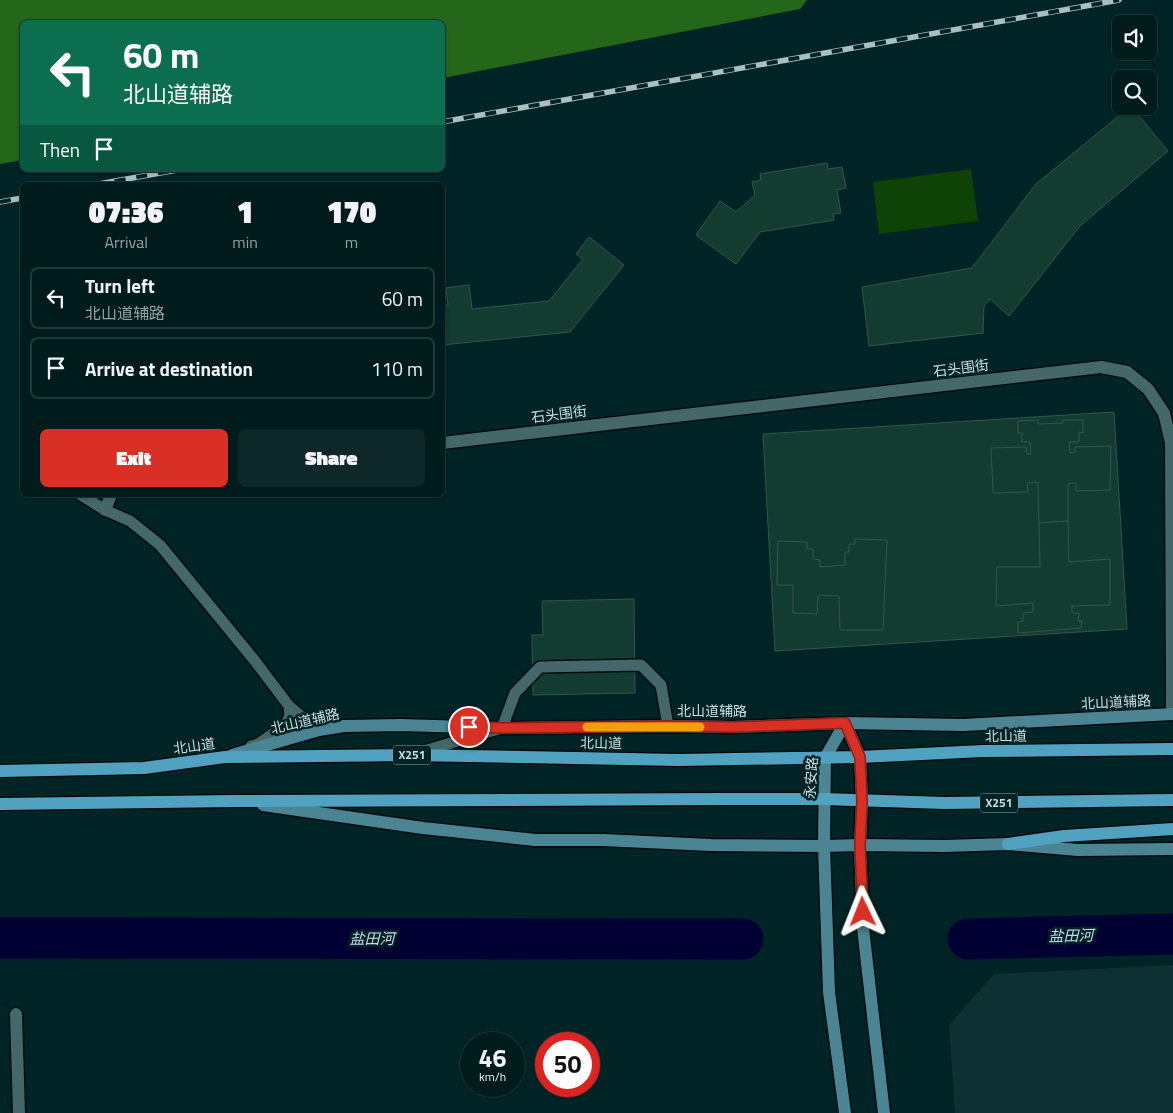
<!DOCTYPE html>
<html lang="en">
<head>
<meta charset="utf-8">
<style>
	:root { --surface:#001b1c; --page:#0e2829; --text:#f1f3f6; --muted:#95a1a3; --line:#22393b; --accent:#d93025 }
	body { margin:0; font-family:"Titillium Web","Noto Sans SC",sans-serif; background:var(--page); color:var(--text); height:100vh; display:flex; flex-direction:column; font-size:19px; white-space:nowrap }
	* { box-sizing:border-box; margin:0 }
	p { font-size:16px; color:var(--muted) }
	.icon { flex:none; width:28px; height:28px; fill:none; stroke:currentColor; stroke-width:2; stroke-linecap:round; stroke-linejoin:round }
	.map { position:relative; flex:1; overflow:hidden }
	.details { position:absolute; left:20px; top:182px; width:425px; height:315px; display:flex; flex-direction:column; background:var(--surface); border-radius:8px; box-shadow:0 1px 4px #0004,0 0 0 1px var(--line) }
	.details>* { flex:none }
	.hud { position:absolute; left:20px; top:20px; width:425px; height:152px; border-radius:8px; box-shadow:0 1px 4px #0004,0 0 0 1px var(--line); background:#0b6e4f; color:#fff; overflow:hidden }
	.buttons { position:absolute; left:1112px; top:15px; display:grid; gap:10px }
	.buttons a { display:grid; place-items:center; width:45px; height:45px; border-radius:8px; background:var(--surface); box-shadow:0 1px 4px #0004,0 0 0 1px var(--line); font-size:25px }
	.speed { position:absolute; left:460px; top:1032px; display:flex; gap:10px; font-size:25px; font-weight:700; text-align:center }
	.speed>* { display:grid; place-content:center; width:65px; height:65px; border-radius:50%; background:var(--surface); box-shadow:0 1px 4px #0004,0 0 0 1px var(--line); line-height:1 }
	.speed small { font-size:12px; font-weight:400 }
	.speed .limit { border:8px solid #d22; background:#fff; color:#111 }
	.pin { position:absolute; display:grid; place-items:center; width:42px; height:42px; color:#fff; margin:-21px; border:2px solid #fff; border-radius:50%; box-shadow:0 1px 5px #0007 }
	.me { position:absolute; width:55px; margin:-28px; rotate:358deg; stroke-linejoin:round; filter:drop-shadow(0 0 4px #0008) }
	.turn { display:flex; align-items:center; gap:18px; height:105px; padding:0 20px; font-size:22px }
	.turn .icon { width:65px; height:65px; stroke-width:2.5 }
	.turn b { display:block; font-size:35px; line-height:42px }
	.then { display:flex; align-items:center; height:48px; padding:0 20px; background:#0003; gap:10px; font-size:19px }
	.eta { display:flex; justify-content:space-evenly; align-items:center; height:85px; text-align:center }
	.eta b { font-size:30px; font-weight:800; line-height:35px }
	.action { display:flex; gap:10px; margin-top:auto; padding:10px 20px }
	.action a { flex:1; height:58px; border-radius:8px; background:var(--accent); color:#fff; font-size:20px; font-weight:800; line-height:58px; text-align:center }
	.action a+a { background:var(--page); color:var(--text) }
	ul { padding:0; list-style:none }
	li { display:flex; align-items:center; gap:15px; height:62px; margin:0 10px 8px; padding:0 10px; border:2px solid var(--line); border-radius:8px }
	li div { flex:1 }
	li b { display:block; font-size:19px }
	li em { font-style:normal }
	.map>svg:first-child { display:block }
	.built { fill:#0d3133 }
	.green { fill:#0e4206 }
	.forest { fill:#24671a }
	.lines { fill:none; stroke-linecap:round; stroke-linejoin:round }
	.river { stroke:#000032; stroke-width:41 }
	.building { fill:#123c30; stroke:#36554a }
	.lane-casing { stroke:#000c0e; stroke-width:14 }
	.street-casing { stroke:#000c0e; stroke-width:15 }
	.secondary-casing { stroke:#000c0e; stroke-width:15 }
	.primary-casing { stroke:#000c0e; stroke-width:15 }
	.lane { stroke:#446769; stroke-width:11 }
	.street { stroke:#446769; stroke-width:12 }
	.secondary { stroke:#4b8594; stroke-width:12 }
	.primary { stroke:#51a2c0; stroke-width:12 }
	.rail-casing { stroke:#aabfc0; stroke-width:5.5 }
	.rail { stroke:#002426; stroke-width:4; stroke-dasharray:11; stroke-linecap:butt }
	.route-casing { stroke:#8d1f18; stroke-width:12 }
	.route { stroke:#d93025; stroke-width:9 }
	.slow { stroke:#f59e0b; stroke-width:9 }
	.labels { text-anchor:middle; stroke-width:5; stroke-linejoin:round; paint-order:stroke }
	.shield { fill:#002426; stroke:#8fa6a8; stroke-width:1 }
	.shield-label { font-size:12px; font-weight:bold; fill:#ccdedf }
	.street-label { font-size:14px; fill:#ccdedf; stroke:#002426 }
	.water-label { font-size:15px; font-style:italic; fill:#cad7eb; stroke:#002426 }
</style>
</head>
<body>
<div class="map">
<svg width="1173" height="1113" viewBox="0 0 1173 1113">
	<rect width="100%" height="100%" fill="#002426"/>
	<!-- built -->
	<path class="built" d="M1173 965V1113H955L949 1025 994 974Z"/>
	<!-- green -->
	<path class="green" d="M971 169 978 221 879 234 873 182Z"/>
	<!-- forest -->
	<path class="forest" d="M0 0H807L800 9 443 78 442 22H22V160L0 164Z"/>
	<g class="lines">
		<!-- river -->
		<g class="river">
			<path d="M0 938 743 939"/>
			<path d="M968 939 1173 934"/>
		</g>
	</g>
	<!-- building -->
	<g class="building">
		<path d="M1131 106 1168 151 1080 226 1009 316 990 299 984 306 983 333 869 346 862 287 972 268 1036 184Z"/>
		<path d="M827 163 828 169 842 167 846 188 837 190 841 213 833 214 834 220 760 232 736 264 696 235 720 201 736 212 755 195 752 182 761 180 760 174Z"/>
		<path d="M589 237 624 265 570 332 442 345V306L448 305 446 288 469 285 472 309 549 301 583 259 576 254Z"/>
		<path d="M1114 412 1127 629 775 651 763 434Z"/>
		<path d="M1038 420V424L1063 423 1062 420H1083V433L1079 432V442H1069L1070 453 1075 452V447L1111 446 1110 490 1076 491V483L1068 484V521L1039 523 1038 482 1027 483 1028 492 993 493 991 448 1026 447 1027 454H1031L1030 442H1022V433H1018V421Z"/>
		<path d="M1068 521 1069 562 1110 559V605L1072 606V613H1079L1078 621H1082L1081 628 1018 633V622L1023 621V613L1033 612V603L996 606 997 567H1040L1039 523Z"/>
		<path d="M855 539 887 540 883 630H840L839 596 818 595 817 614 793 613V585H777L778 541 807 542V549H813V559L820 560V567L845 565V552H849V544H855Z"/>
		<path d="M634 599 635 693 533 695 532 635H543L542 601Z"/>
	</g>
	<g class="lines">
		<defs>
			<g id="lane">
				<path d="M81 495 105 510 130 521 160 545 255 661 289 706 290 716 287 722 277 731 258 744 251 746"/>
				<path d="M289 706 304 719 319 730"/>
				<path d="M417 753 502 728 515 693 540 667 641 665 661 685 668 726"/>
			</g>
			<g id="street">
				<path d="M442 443 1101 367 1127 372 1148 389 1164 413 1171 443 1172 714"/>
				<path d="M105 510 111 495"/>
				<path d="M16 1014 19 1113"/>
			</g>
			<g id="secondary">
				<path d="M845 723 825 758 824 846 829 992 845 1113"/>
				<path d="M845 723 860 757 862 801 860 845 863 928 884 1113"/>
				<path d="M232 755 319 730 344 726 401 725 502 728 668 726 733 727 845 723 963 725 1173 714"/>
				<path d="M263 805 423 828 535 840H603L711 845 824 846 860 845 944 846 1008 844 1078 850 1173 849"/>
			</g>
			<g id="primary">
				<path d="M0 771 144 768 225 757 412 755 679 760 860 757 983 751 1173 749"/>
				<path d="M0 804 235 801 726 799H824L944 803 1173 800"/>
				<path d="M1008 844 1064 836 1173 829"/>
			</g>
		</defs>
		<!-- lane casing -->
		<use href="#lane" class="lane-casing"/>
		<!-- street casing -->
		<use href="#street" class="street-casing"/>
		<!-- secondary casing -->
		<use href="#secondary" class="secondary-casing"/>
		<!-- primary casing -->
		<use href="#primary" class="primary-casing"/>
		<!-- lane -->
		<use href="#lane" class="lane"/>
		<!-- street -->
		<use href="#street" class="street"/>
		<!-- secondary -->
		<use href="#secondary" class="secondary"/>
		<!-- primary -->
		<use href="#primary" class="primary"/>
		<defs>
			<g id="rail">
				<path d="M442 122 1119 0"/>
				<path d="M93 185 177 170"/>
				<path d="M0 202 22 198"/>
			</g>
		</defs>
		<!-- rail casing -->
		<use href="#rail" class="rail-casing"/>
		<!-- rail -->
		<use href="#rail" class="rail"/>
	</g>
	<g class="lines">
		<defs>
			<path id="route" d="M469 727 502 728 668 726 733 727 845 723 860 757 862 801 860 845 863 912"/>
		</defs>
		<!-- route casing -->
		<use href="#route" class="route-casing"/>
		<!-- route -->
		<use href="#route" class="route"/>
		<!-- slow -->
		<path class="slow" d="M587 727H700"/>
	</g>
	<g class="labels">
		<!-- shield labels -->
		<g class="shield">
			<rect x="393" y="745.5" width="38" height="19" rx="4"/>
			<rect x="980" y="793.5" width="38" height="19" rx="4"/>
		</g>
		<g class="shield-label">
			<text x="412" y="759">X251</text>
			<text x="999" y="807">X251</text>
		</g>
		<!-- street labels -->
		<g class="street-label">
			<text transform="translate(961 368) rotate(-7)" y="5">石头围街</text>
			<text transform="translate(559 414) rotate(-7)" y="5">石头围街</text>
			<text transform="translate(1116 702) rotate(-3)" y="5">北山道辅路</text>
			<text x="712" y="716">北山道辅路</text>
			<text transform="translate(305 721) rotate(-13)" y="5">北山道辅路</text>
			<text transform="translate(1006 736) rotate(-1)" y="5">北山道</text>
			<text transform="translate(601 743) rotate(1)" y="5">北山道</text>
			<text transform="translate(194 746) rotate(-8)" y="5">北山道</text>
			<text transform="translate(811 778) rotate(-86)" y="5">永安路</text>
		</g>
		<!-- water labels -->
		<g class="water-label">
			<text transform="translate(1071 936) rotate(-1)" y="5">盐田河</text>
			<text x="372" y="944">盐田河</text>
		</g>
	</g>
</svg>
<div class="buttons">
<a><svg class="icon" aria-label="sound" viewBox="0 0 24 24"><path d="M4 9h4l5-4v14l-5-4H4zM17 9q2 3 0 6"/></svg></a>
<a><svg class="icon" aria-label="search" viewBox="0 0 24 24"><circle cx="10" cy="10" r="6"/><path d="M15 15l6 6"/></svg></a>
</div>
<div class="speed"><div>46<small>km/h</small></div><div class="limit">50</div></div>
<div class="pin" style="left:469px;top:727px;background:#d93025"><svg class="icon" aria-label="arrive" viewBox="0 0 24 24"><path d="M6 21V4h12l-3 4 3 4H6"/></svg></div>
<svg class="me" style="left:863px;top:912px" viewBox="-20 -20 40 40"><path d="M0-17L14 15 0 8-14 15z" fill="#d93025" stroke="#fff" stroke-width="4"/></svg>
<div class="hud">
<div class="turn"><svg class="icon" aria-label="left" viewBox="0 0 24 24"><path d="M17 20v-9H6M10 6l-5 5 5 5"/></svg><div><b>60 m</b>北山道辅路</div></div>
<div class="then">Then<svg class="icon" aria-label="arrive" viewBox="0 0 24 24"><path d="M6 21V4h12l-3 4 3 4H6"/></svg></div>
</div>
<section class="details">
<div class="eta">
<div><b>07:36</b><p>Arrival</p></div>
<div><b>1</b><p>min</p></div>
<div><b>170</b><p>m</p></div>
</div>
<ul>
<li><svg class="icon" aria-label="left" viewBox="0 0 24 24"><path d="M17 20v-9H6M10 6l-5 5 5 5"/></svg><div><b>Turn left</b><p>北山道辅路</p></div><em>60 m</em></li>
<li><svg class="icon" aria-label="arrive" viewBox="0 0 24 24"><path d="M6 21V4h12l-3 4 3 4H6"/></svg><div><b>Arrive at destination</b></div><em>110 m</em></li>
</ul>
<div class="action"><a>Exit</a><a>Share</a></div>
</section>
</div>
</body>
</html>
